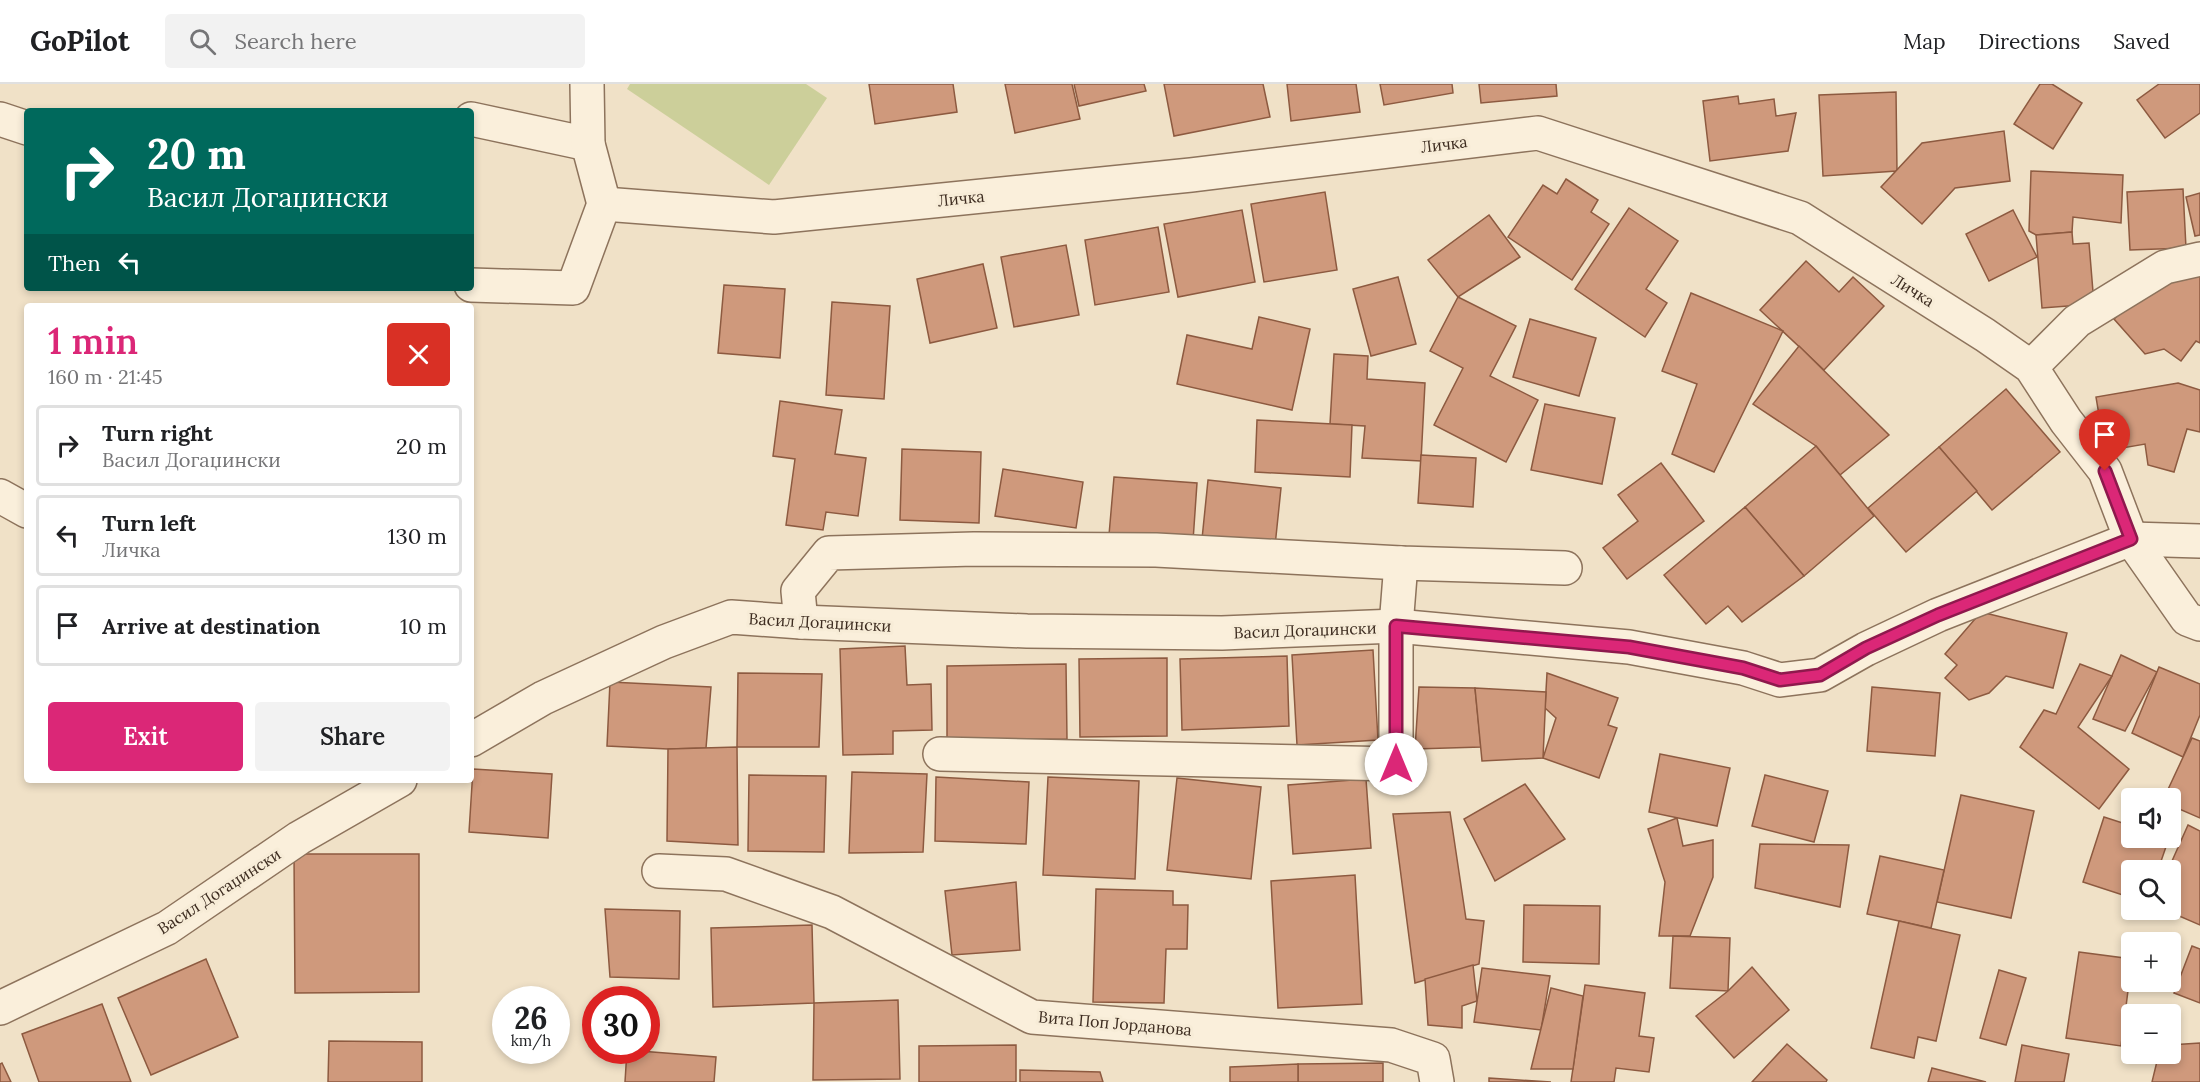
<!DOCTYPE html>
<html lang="en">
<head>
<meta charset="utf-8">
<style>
	:root { --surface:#fff; --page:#f2f2f2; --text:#202124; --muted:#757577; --line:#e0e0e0; --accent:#db2777 }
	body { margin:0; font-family:Lora,serif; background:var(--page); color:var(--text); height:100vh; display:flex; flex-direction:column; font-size:22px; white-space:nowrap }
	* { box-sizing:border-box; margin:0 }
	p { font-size:20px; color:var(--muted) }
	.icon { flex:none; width:33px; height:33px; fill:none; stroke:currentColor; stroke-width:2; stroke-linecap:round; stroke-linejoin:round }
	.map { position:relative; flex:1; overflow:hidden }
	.drawer { position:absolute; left:24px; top:219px; width:450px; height:480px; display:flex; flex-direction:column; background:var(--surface); border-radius:6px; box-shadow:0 3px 9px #0003 }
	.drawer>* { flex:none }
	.banner { position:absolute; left:24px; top:24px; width:450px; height:183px; border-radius:6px; box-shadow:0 3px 9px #0003; background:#00695c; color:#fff; overflow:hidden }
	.tools { position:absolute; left:2121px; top:704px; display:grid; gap:12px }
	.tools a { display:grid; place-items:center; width:60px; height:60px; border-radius:6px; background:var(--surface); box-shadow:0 3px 9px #0003; font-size:30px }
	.speed { position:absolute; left:492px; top:902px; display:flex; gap:12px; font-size:30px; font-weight:700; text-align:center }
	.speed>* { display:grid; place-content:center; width:78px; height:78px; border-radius:50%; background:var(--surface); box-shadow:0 3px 9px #0003; line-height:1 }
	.speed small { font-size:15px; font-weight:400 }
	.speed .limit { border:9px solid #d22; background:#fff; color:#111 }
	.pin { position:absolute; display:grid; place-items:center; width:51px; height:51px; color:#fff; margin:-62px -26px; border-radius:50% 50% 50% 0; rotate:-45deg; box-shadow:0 0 6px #0007 }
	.pin .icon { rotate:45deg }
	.me { position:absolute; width:66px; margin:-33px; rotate:0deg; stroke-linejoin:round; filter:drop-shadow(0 0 4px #0008) }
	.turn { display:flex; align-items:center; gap:21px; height:126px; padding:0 24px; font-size:27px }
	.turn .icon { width:78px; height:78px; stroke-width:2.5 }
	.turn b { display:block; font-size:42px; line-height:51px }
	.then { display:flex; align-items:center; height:57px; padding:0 24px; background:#0003; gap:12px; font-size:22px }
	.round { display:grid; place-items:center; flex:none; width:63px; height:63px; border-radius:6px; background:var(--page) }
	.summary { display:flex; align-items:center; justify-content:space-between; height:102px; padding:0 24px }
	h1 { font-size:36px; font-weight:600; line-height:45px; color:var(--accent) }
	.primary-button { display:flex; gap:12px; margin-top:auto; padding:12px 24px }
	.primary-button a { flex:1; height:69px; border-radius:6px; background:var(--accent); color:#fff; font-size:24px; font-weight:600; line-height:69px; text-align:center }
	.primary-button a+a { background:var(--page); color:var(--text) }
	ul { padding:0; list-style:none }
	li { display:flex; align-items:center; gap:18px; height:81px; margin:0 12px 9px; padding:0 12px; border:3px solid var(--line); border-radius:6px }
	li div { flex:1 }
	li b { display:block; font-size:22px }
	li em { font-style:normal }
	header { display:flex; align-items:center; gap:36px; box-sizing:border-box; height:84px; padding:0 30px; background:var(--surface); border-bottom:2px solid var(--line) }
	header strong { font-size:28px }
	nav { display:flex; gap:33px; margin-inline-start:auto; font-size:21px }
	.search { width:420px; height:54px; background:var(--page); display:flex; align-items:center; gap:15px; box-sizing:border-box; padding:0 21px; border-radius:6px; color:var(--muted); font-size:22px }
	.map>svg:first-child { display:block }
	.green { fill:#cccf9a }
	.building { fill:#cf997c; stroke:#8d5a40; stroke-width:1.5 }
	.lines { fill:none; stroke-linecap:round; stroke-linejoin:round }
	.minor-casing { stroke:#8d735c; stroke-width:36 }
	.minor { stroke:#faefdb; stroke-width:33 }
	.route-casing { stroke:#8e194d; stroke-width:15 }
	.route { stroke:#db2777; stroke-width:10 }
	.labels { text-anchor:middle; stroke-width:6; stroke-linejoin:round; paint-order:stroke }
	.street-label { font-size:16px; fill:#3d2c20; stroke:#f7ecd7 }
</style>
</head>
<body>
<header>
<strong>GoPilot</strong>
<div class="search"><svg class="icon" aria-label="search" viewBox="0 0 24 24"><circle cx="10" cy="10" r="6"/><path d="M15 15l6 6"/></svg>Search here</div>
<nav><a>Map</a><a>Directions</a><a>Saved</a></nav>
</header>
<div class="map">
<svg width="2200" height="998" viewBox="0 0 2200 998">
	<rect width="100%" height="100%" fill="#f0e1c7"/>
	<!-- green -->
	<path class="green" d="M630 0H806L827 14 769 101 627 5Z"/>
	<!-- building -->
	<g class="building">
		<path d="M869 0H953L957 28 875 40Z"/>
		<path d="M1005 0H1072L1080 35 1015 49Z"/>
		<path d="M1074 0H1144L1146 7 1079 22Z"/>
		<path d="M1164 0H1263L1270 33 1174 52Z"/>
		<path d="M1287 0H1356L1360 28 1291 37Z"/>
		<path d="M1380 0H1452L1453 9 1384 21Z"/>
		<path d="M1479 0H1556L1557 12 1481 19Z"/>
		<path d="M2040 0H2052L2082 19 2053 65 2014 40Z"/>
		<path d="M2159 0H2200V29L2165 54 2137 16Z"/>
		<path d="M1896 8 1897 87 1823 92 1819 11Z"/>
		<path d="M1738 12 1739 20 1774 15 1776 32 1796 29 1788 67 1710 77 1703 17Z"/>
		<path d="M2004 47 2010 97 1955 104 1922 140 1881 103 1922 59Z"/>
		<path d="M2031 87 2123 91 2121 139 2073 133 2072 148 2036 151 2029 147Z"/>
		<path d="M1566 95 1598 116 1591 128 1609 140 1572 196 1508 153 1543 101 1557 110Z"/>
		<path d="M2183 105 2186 164 2130 166 2127 108Z"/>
		<path d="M1325 108 1337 186 1264 198 1251 120Z"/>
		<path d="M2200 109V151L2195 152 2186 113Z"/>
		<path d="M1629 124 1678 157 1646 205 1667 219 1645 253 1575 205Z"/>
		<path d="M1242 126 1255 198 1178 213 1164 140Z"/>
		<path d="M2013 126 2037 173 1989 197 1966 150Z"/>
		<path d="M1489 131 1520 173 1458 213 1428 176Z"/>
		<path d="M1158 143 1169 208 1095 221 1085 156Z"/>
		<path d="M2072 148 2073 160 2089 159 2094 220 2042 224 2036 151Z"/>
		<path d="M1066 161 1079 231 1014 243 1001 173Z"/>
		<path d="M1806 177 1839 208 1853 193 1884 222 1824 286 1760 226Z"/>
		<path d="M983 180 997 244 930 259 917 195Z"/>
		<path d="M2200 188V259L2196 257 2181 277 2164 265 2145 270 2114 235 2162 193Z"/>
		<path d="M1398 193 1416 260 1371 272 1353 205Z"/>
		<path d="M724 201 785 205 780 274 718 269Z"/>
		<path d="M1691 209 1783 247 1714 388 1672 370 1697 300 1662 287Z"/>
		<path d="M1458 213 1516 242 1490 292 1538 316 1506 378 1434 341 1463 284 1430 267Z"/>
		<path d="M832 218 890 222 884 315 826 311Z"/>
		<path d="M1259 233 1310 245 1292 326 1177 300 1187 251 1252 265Z"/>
		<path d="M1530 235 1596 254 1579 312 1513 293Z"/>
		<path d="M1799 262 1889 351 1840 391 1816 362 1753 320Z"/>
		<path d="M1334 270 1368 272 1367 295 1425 299 1421 377 1362 374 1365 342 1330 340Z"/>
		<path d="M2178 299 2200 306V348L2187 345 2174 388 2148 381 2145 360 2105 367 2096 313Z"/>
		<path d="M2006 305 2060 368 1992 426 1939 363Z"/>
		<path d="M780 317 842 326 835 370 866 374 858 432 826 428 823 446 786 441 795 375 773 372Z"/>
		<path d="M1545 320 1615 334 1602 400 1531 386Z"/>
		<path d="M1257 336 1352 341 1350 393 1255 388Z"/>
		<path d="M1816 362 1874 432 1804 492 1745 423Z"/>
		<path d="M1939 363 1977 407 1906 468 1868 424Z"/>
		<path d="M902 365 981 368 979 439 900 436Z"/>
		<path d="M1421 371 1476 374 1473 423 1418 419Z"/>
		<path d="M1661 379 1704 437 1627 495 1603 464 1638 437 1618 411Z"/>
		<path d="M1003 385 1083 398 1076 444 995 432Z"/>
		<path d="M1114 393 1197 399 1193 457 1109 451Z"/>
		<path d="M1208 396 1281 404 1275 462 1202 455Z"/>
		<path d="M1745 423 1804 492 1742 538 1728 522 1706 540 1664 491Z"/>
		<path d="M1981 528 2067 549 2053 604 2006 592 1989 609 1969 616 1945 594 1957 581 1945 570Z"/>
		<path d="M905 562 907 601 931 600 932 646 893 647V670L843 671 840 565Z"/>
		<path d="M1373 566 1378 656 1297 661 1292 571Z"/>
		<path d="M2121 571 2157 588 2125 647 2093 635Z"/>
		<path d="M1287 572 1289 642 1182 646 1180 575Z"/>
		<path d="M1167 574V652L1080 653 1079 575Z"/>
		<path d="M1066 580 1067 655 947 656V582Z"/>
		<path d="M2080 580 2112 592 2078 643 2129 685 2099 725 2020 663 2044 626 2056 630Z"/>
		<path d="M2159 583 2200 600V631L2183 673 2132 649Z"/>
		<path d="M738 589 822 590 819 663H737Z"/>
		<path d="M1547 589 1618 614 1608 641 1617 644 1599 694 1543 674 1556 634 1545 624Z"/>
		<path d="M610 598 711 603 706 664 668 665 607 662Z"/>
		<path d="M1419 603 1475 604 1481 663 1415 665Z"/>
		<path d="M1872 603 1940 609 1935 672 1867 667Z"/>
		<path d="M1475 604 1546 608 1543 674 1482 677Z"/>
		<path d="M2192 654 2200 657V734L2170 721V714H2164Z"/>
		<path d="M737 663 738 761 667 757 668 665Z"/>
		<path d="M1660 670 1730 684 1717 742 1649 728Z"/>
		<path d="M473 685 552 690 548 754 469 748Z"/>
		<path d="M852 688 927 690 923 768 849 769Z"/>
		<path d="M749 691 826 692 824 768 748 767Z"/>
		<path d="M1765 691 1828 707 1814 758 1752 742Z"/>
		<path d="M936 693 1029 698 1026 760 935 757Z"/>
		<path d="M1048 693 1139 697 1135 795 1043 791Z"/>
		<path d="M1177 694 1261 703 1251 795 1167 786Z"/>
		<path d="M1366 695 1371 764 1293 770 1288 701Z"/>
		<path d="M1525 700 1565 755 1495 797 1464 735Z"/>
		<path d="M1961 711 2034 727 2011 834 1937 818Z"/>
		<path d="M1450 728 1466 835 1484 837 1479 880 1415 899 1393 730Z"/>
		<path d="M2104 733 2132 742V753L2169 754 2158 786H2132V814L2083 798Z"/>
		<path d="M1677 734 1683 762 1713 756V793L1690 852H1659L1665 798 1648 745Z"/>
		<path d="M2188 741 2200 747V841L2163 825H2170V786H2168Z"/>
		<path d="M1760 760 1849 761 1840 823 1755 804Z"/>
		<path d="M294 770H419V908L295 909Z"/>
		<path d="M1880 772 1944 786 1931 844 1867 830Z"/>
		<path d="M1355 791 1362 920 1278 924 1271 797Z"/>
		<path d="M1016 798 1020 866 952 871 945 807Z"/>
		<path d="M1096 805 1173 807V821H1188L1187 865H1166L1164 919 1093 918Z"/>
		<path d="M1524 821 1600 822 1599 880 1523 878Z"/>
		<path d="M605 825 680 827 679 895 610 893Z"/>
		<path d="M1899 837 1960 851 1936 957 1918 953 1914 974 1871 964Z"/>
		<path d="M812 841 814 919 713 923 711 844Z"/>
		<path d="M1673 852 1730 854 1728 907 1670 904Z"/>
		<path d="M2192 862 2200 865V919L2174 909Z"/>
		<path d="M2079 868 2132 875 2121 962 2066 954Z"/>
		<path d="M206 875 238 953 151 991 118 914Z"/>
		<path d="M1473 881 1477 917 1462 922V944L1428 941 1425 895Z"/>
		<path d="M1752 883 1789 926 1734 974 1696 932 1728 907Z"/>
		<path d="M1482 884 1550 892 1541 946 1474 938Z"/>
		<path d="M1999 886 2026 894 2006 961 1980 954Z"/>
		<path d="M1585 901 1645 909 1639 952 1654 954 1649 988 1616 984 1614 998H1571Z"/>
		<path d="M1551 904 1583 912 1573 985H1531Z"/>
		<path d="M898 916 900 995 813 996 814 919Z"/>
		<path d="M102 920 131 998H39L22 950Z"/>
		<path d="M329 957 422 958V998H328Z"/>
		<path d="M2200 959V998H2152L2159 969H2170V961Z"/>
		<path d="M1787 960 1827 996 1826 998H1752Z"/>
		<path d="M1016 961V998H919V962Z"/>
		<path d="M2022 961 2069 970 2064 998H2015Z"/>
		<path d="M627 966 716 973 714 998H625Z"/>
		<path d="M2 979 11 998H0V980Z"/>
		<path d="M1383 979V998H1298V980Z"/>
		<path d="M1298 980V998H1230V983Z"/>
		<path d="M1932 984 1986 998H1928Z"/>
		<path d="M1020 986 1100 988 1103 998H1020Z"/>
		<path d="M1489 994 1551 998H1489Z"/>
	</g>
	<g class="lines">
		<defs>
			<g id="minor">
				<path d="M0 35 27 44"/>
				<path d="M471 35 588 60"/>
				<path d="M604 120 774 133 1191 91 1538 49 1800 134 1985 251 2031 283 2066 337 2105 387 2131 455 2187 535 2200 540"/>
				<path d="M471 201 573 204 604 120 588 60 587 0"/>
				<path d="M2031 283 2077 237 2165 183 2200 175"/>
				<path d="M0 412 27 427"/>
				<path d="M801 538 798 507 829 469 974 465 1156 466 1401 479 1565 484"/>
				<path d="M471 656 543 614 664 558 731 533 801 538 1027 547 1222 549 1396 542 1629 563 1743 584 1780 596 1820 591 1866 565 1938 531 2131 455 2200 457"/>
				<path d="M940 670 1396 680V542L1401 479"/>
				<path d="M659 787 726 790 832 828 1032 933 1391 961 1433 975 1437 998"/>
				<path d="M0 924 167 844 299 754 400 696"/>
			</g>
		</defs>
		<!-- minor casing -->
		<use href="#minor" class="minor-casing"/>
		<!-- minor -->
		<use href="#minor" class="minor"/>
	</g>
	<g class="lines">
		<defs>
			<path id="route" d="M1396 680V542L1629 563 1743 584 1780 596 1820 591 1866 564 1938 531 2131 455 2105 387"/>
		</defs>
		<!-- route casing -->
		<use href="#route" class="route-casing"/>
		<!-- route -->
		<use href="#route" class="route"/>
	</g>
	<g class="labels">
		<!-- street labels -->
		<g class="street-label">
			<text transform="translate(1444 60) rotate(-7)" y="6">Личка</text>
			<text transform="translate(961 114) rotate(-6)" y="6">Личка</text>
			<text transform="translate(1913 206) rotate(32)" y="6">Личка</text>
			<text transform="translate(820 538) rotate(3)" y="6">Васил Догаџински</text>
			<text transform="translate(1305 546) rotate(-2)" y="6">Васил Догаџински</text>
			<text transform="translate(219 807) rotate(-33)" y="6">Васил Догаџински</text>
			<text transform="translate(1115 939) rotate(5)" y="6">Вита Поп Јорданова</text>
		</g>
	</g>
</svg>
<div class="tools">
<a><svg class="icon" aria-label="sound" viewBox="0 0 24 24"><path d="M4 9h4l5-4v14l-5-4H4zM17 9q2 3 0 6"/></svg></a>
<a><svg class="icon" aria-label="search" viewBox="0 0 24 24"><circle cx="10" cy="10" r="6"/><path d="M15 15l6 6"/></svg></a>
<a>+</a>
<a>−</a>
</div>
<div class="speed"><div>26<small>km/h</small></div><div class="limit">30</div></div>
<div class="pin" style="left:2105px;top:387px;background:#d93025"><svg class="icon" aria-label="arrive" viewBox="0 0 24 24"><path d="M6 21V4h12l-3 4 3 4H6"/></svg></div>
<svg class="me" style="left:1396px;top:680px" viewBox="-20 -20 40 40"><circle r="19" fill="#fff"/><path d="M0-13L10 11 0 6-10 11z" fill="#db2777"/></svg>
<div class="banner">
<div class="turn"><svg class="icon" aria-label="right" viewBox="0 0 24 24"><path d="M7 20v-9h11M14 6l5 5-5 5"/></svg><div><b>20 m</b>Васил Догаџински</div></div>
<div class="then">Then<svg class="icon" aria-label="left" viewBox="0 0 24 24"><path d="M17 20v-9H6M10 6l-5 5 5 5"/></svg></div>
</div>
<section class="drawer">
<div class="summary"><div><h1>1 min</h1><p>160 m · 21:45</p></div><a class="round" style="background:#d93025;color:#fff"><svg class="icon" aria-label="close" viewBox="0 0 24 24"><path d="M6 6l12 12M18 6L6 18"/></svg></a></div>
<ul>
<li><svg class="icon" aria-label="right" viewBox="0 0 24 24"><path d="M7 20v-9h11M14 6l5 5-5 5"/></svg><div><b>Turn right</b><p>Васил Догаџински</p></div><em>20 m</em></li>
<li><svg class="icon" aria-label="left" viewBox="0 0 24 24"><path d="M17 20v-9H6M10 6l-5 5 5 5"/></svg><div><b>Turn left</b><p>Личка</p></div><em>130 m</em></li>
<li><svg class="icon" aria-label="arrive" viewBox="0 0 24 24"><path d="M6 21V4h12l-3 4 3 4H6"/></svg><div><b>Arrive at destination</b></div><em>10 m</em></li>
</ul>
<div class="primary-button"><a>Exit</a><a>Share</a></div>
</section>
</div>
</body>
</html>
